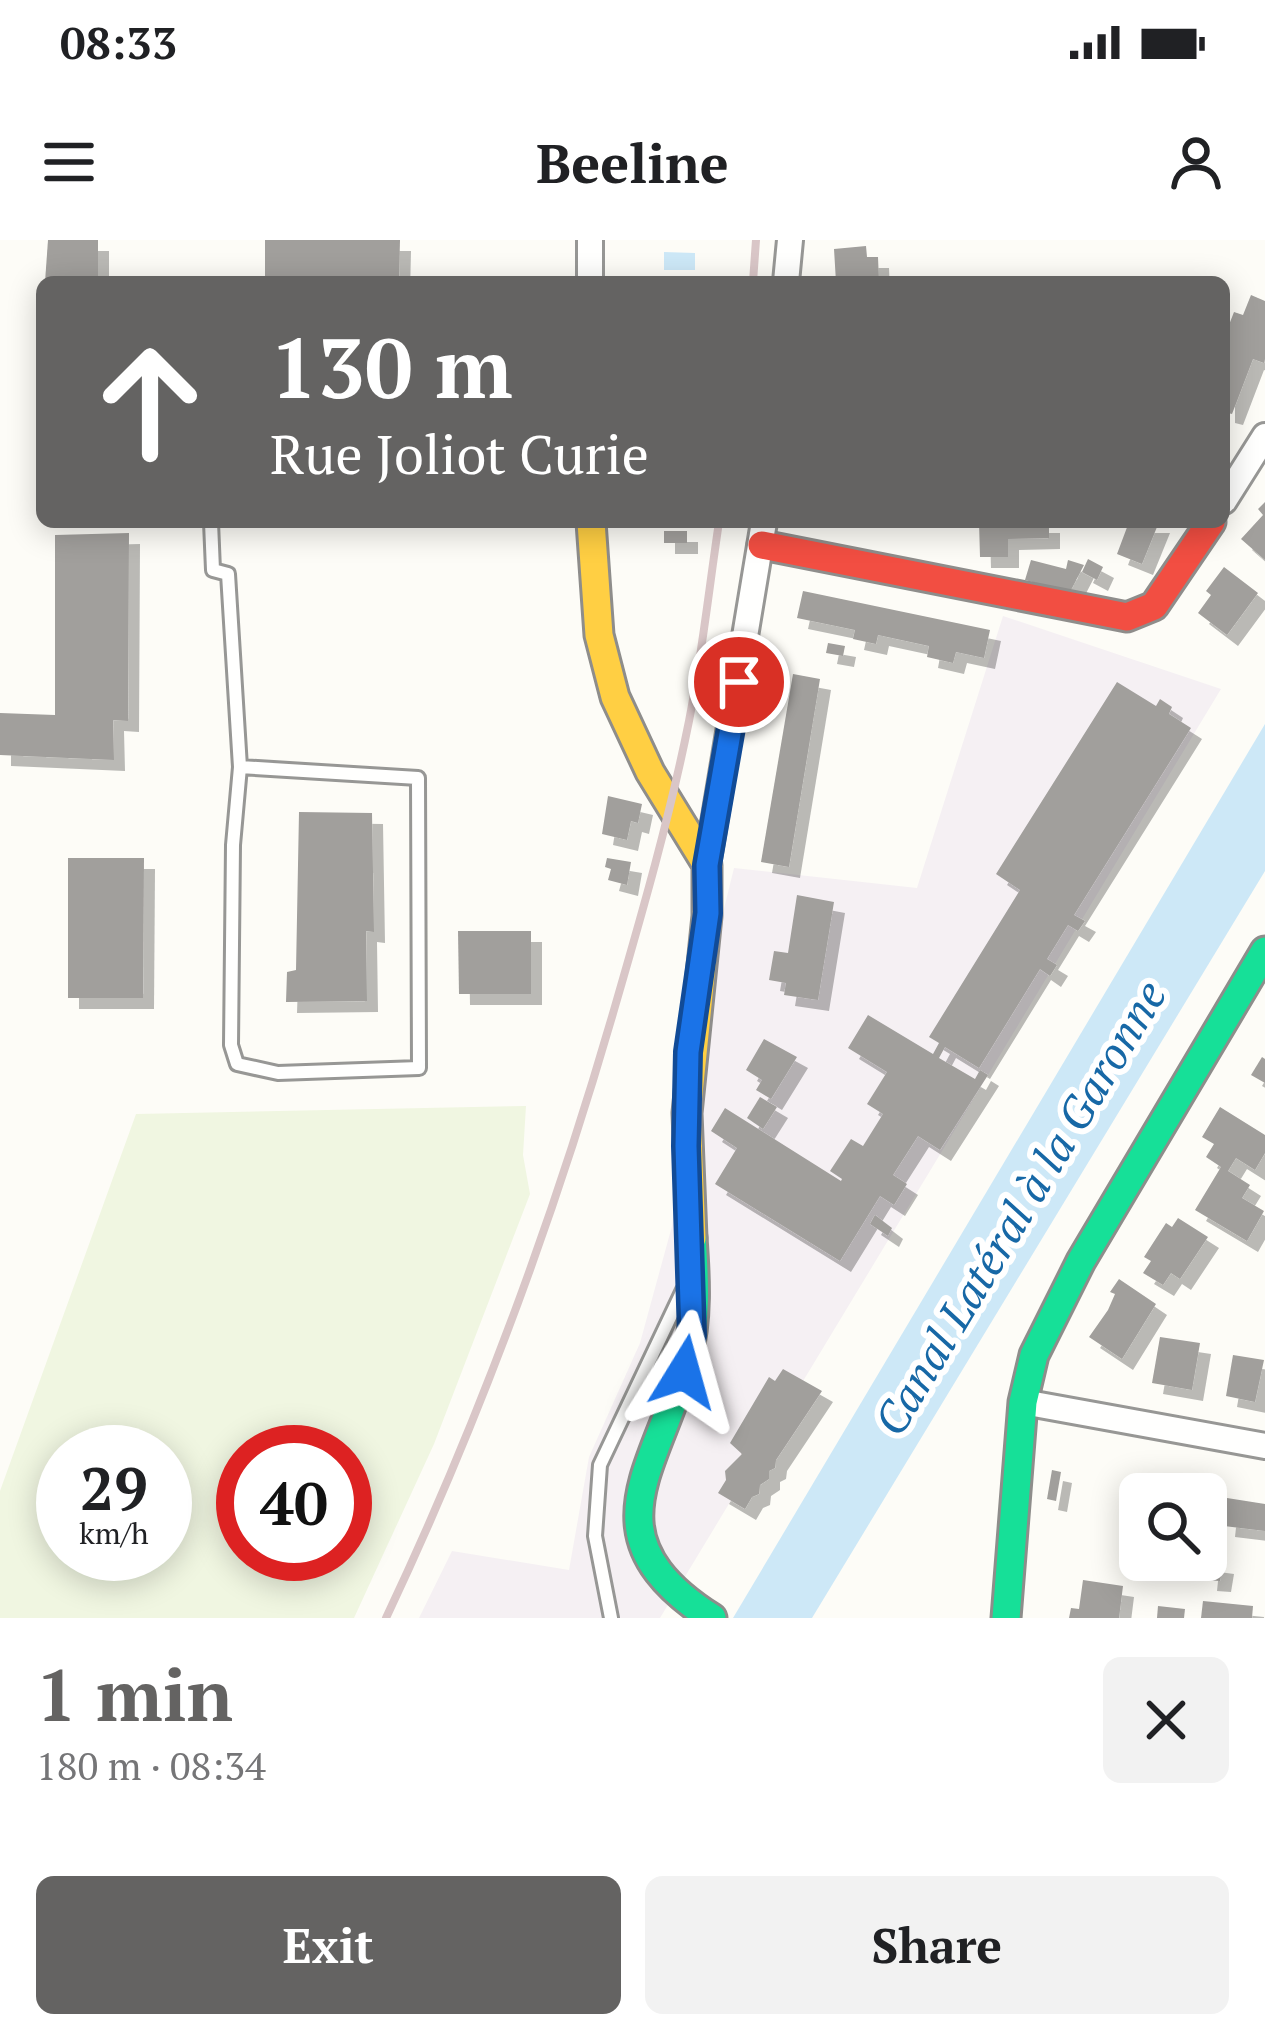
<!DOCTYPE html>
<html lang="en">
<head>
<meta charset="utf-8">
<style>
	:root { --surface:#fff; --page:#f2f2f2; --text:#202124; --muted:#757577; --accent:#646362 }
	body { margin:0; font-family:"PT Serif",serif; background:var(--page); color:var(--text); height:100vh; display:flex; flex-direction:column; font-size:45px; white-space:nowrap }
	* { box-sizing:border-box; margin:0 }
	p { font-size:39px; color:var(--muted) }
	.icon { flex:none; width:66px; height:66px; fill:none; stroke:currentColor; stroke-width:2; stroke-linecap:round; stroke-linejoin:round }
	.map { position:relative; height:1378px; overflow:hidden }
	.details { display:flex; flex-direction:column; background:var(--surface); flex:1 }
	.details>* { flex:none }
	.top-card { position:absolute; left:36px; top:36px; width:1194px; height:252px; border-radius:18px; box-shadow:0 6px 30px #0003; background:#646362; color:#fff; overflow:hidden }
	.controls { position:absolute; left:1119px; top:1233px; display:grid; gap:24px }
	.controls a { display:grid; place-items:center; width:108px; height:108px; border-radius:18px; background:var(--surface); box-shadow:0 6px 30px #0003; font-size:60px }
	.speed { position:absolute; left:36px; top:1185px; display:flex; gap:24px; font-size:60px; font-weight:700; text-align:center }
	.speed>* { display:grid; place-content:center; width:156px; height:156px; border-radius:50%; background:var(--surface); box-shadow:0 6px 30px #0003; line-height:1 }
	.speed small { font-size:30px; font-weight:400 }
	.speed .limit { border:18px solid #d22; background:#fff; color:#111 }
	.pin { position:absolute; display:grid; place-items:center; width:102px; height:102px; color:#fff; margin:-51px; border:6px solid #fff; border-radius:50%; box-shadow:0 3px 12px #0007 }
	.me { position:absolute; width:132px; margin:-66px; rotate:8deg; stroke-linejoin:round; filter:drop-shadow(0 0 9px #0008) }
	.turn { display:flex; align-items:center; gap:42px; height:252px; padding:0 36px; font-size:54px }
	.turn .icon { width:156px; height:156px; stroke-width:2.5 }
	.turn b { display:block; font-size:84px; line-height:102px }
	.round { display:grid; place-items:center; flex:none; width:126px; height:126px; border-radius:18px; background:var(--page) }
	.overview { display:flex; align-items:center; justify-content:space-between; height:204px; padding:0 36px }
	h1 { font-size:72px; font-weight:700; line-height:90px; color:var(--accent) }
	.button { display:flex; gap:24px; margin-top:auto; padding:24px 36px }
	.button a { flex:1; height:138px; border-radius:18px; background:var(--accent); color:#fff; font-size:48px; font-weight:700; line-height:138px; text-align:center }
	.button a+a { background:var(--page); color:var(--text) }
	.status { display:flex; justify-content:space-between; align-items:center; height:84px; padding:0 60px; background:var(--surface); direction:ltr }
	.status svg { height:33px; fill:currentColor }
	header { display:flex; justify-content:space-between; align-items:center; height:156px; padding:0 36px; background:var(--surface); font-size:54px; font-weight:700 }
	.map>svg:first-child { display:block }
	.industrial { fill:#f5f0f3 }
	.pitch { fill:#f0f6e1; fill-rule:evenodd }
	.water { fill:#cde8f7 }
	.building { fill:#a19f9c; filter:url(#shadow) }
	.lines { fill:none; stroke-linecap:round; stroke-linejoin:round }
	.lane-casing { stroke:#979795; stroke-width:18 }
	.street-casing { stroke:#979795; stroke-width:30 }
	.fast-casing { stroke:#8e8d8b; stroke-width:33 }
	.slow-casing { stroke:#8e8d8b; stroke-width:33 }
	.jam-casing { stroke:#8e8d8b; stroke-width:33 }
	.lane { stroke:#fffffe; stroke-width:12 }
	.street { stroke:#fffffe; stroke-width:24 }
	.fast { stroke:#16e098; stroke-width:27 }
	.slow { stroke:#ffcf43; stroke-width:27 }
	.jam { stroke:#f24e42; stroke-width:27 }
	.rail { stroke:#d9c6c7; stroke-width:8 }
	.route-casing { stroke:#114b97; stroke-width:30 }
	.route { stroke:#1a73e8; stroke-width:21 }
	.labels { text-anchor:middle; stroke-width:12; stroke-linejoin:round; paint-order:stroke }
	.water-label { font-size:45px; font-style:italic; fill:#1768a6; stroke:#fff }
</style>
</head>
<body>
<div class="status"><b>08:33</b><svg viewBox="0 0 49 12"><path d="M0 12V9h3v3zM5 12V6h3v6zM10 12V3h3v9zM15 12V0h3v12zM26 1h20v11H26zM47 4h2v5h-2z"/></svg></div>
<header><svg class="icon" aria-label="menu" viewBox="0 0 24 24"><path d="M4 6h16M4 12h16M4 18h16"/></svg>Beeline<svg class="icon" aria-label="person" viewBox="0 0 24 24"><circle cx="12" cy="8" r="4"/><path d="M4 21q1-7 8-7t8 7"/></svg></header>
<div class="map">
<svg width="1265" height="1378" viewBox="0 0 1265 1378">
	<defs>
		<filter id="shadow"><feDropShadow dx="11" dy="11" stdDeviation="0" flood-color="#0004"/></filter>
	</defs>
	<rect width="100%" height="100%" fill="#fdfcf7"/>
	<!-- industrial -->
	<path class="industrial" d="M1003 376 1221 449 660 1378H419L452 1311 569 1330 589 1217 640 1103 672 986 698 774 734 628 917 648Z"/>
	<!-- pitch -->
	<path class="pitch" d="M526 866 523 915 530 954 434 1204 354 1378H0V1251L136 874ZM63 1212H165V1314H63ZM243 1212H345V1314H243Z"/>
	<!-- water -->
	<g class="water">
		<path d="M664 12 695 13V30H664Z"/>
		<path d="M1265 484V631L812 1378H733Z"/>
	</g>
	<!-- building -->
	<g class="building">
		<path d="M48 0H98V42H45Z"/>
		<path d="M265 0H400L399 42H265Z"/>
		<path d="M866 6 867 17H878L879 42H836L834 9Z"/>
		<path d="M1251 55 1265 61V119L1264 123 1253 119 1232 174 1224 172V89L1227 90 1234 72 1243 75Z"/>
		<path d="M1265 262V320L1241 299 1263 275 1258 269Z"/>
		<path d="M979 282H1049V298L1008 299V317H980Z"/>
		<path d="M1129 282H1159L1142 324 1117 314Z"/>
		<rect x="664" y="291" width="23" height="12"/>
		<path d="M129 293 128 481 113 480 114 520 0 515V473L55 475V295Z"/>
		<path d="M1088 319 1103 327 1097 340 1082 332Z"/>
		<path d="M1031 320 1066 329 1068 320 1084 325 1070 352 1025 340Z"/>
		<path d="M1224 327 1258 353 1227 395 1198 373 1211 355 1206 351Z"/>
		<path d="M803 351 990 390 984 418 956 412 953 423 927 417 929 406 878 395 876 404 853 399 855 390 797 378Z"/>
		<path d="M828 403 845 406 843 416 826 413Z"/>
		<path d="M793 434 820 439 789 627 761 622Z"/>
		<path d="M1117 442 1156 466 1160 459 1172 467 1169 474 1191 488 1074 675 1085 681 1078 691 1068 685 1047 719 1057 725 1050 736 1040 729 979 828 945 807 939 818 975 839 980 830 988 835 940 910 918 896 893 935 907 944 894 965 880 956 840 1021 715 944 737 908 711 891 725 868 841 941 842 939 830 931 851 899 863 906 883 874 867 864 887 832 848 808 868 775 933 814 939 803 929 797 1020 650 996 634Z"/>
		<path d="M608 556 642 564 638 583 631 581 627 600 602 594Z"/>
		<path d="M299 572 372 573 374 692 366 691 367 761 286 762 287 732 296 730Z"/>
		<path d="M68 618H144L143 758H68Z"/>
		<path d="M607 618 631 622 627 645 608 640 611 629 605 627Z"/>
		<path d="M797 655 834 662 818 760 784 755 786 743 769 740 774 711 788 713Z"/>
		<path d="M458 691H531V754H459Z"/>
		<path d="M764 799 797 817 771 859 756 850 762 840 746 830Z"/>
		<path d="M1262 817 1265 819V843L1251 835Z"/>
		<path d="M760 857 777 867 763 889 747 878Z"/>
		<path d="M1220 867 1265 895V913L1255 930 1236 918 1228 931 1250 945 1242 958 1264 971 1247 1001 1195 970 1221 927 1206 917 1214 904 1202 897Z"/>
		<path d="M875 975 892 988 888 996 870 984Z"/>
		<path d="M1178 978 1208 997 1180 1039 1171 1033 1163 1045 1143 1033 1151 1021 1144 1017 1166 983 1172 987Z"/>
		<path d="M1119 1039 1156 1064 1122 1119 1089 1097 1108 1070 1115 1054 1110 1052Z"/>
		<path d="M1160 1097 1200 1103 1192 1150 1152 1143Z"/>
		<path d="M1233 1115 1264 1120 1255 1162 1226 1156Z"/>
		<path d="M783 1129 822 1151 776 1220 775 1228 769 1231V1239L760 1245 759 1254 752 1257 745 1269 718 1253 726 1240 725 1231 742 1214 730 1203 769 1137 775 1141Z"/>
		<path d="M1052 1230 1061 1232 1056 1261 1047 1259Z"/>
		<path d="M1163 1247 1196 1251V1254H1162Z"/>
		<path d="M1227 1258 1265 1264V1291L1224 1286Z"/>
		<path d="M1208 1321 1223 1323 1220 1341 1206 1340Z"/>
		<path d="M1083 1340 1123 1346 1119 1378H1069L1071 1368 1079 1369Z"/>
		<path d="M1203 1361 1253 1366 1252 1378H1201Z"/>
		<path d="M1158 1366 1185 1369 1184 1378H1157Z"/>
	</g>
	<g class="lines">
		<defs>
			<g id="lane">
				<path d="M211 282 213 330 228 334 240 527 233 605 231 805 237 824 278 833 419 828 418 538 240 527"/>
				<path d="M611 1378 595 1296 600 1225 683 1050"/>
			</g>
			<g id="street">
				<path d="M590 42V0"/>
				<path d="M786 42 790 0"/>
				<path d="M1224 261 1265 196"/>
				<path d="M707 625 764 282"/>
				<path d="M1023 1162 1265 1206"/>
			</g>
			<g id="fast">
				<path d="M692 998C695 1038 697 1079 687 1118 659 1227 582 1295 712 1378"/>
				<path d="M1006 1378 1023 1162 1034 1115 1081 1021 1265 711"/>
			</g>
			<path id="slow" d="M591 282 599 395 615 457 650 532 707 625V676L687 873 692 998"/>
			<path id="jam" d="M762 305 1127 377 1154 366 1211 282"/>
		</defs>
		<!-- lane casing -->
		<use href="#lane" class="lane-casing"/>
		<!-- street casing -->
		<use href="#street" class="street-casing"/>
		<!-- fast casing -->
		<use href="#fast" class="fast-casing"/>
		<!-- slow casing -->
		<use href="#slow" class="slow-casing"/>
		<!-- jam casing -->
		<use href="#jam" class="jam-casing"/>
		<!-- lane -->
		<use href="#lane" class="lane"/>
		<!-- street -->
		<use href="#street" class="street"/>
		<!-- fast -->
		<use href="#fast" class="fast"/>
		<!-- slow -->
		<use href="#slow" class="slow"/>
		<!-- jam -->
		<use href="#jam" class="jam"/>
		<!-- rail -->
		<g class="rail">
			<path d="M753 42 756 0"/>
			<path d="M386 1378C480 1179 555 975 616 763 643 670 670 576 689 481 702 415 709 348 719 282"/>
		</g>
	</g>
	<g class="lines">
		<defs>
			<path id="route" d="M684 1132 692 1095 686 906 688 812 708 673 707 625 739 442"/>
		</defs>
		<!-- route casing -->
		<use href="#route" class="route-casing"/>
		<!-- route -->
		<use href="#route" class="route"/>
	</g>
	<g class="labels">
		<!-- water labels -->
		<g class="water-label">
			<text transform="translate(1020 968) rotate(-59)" y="16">Canal Latéral à la Garonne</text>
		</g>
	</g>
</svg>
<div class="controls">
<a><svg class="icon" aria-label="search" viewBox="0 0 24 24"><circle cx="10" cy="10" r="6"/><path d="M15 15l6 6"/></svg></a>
</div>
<div class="speed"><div>29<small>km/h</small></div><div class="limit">40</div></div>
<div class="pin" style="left:739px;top:442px;background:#d93025"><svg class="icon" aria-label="arrive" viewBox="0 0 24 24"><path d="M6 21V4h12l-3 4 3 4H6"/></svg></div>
<svg class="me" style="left:684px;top:1132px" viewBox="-20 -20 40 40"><path d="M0-17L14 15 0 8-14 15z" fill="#1a73e8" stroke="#fff" stroke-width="4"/></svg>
<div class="top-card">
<div class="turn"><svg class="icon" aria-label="ahead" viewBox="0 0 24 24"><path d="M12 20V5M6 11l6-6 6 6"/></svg><div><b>130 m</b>Rue Joliot Curie</div></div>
</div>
</div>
<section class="details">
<div class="overview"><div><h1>1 min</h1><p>180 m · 08:34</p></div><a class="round"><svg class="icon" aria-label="close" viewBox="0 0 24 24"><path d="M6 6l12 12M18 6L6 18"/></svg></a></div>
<div class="button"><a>Exit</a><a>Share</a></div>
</section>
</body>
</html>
